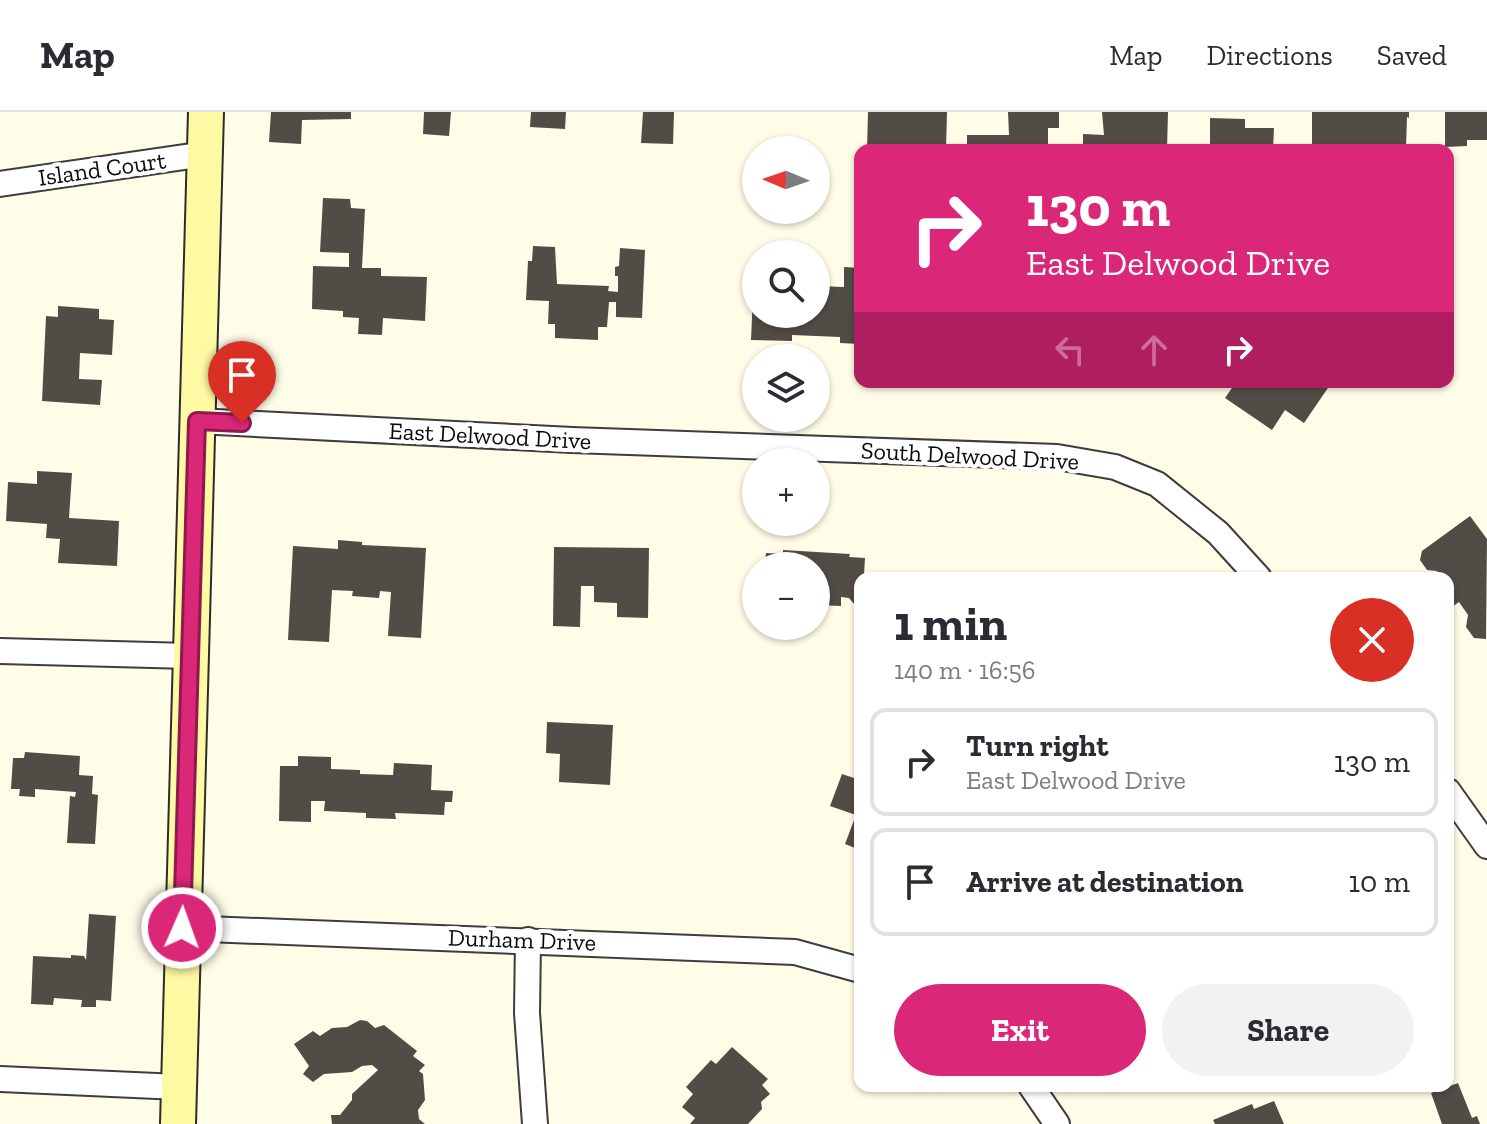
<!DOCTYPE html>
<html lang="en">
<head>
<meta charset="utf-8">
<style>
	:root { --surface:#fff; --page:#f2f2f3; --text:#2b2b33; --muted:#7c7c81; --line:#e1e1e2; --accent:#db2777 }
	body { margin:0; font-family:"Zilla Slab",serif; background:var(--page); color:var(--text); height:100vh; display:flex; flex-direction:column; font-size:30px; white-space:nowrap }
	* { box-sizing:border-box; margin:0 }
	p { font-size:26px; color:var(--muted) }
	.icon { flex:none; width:44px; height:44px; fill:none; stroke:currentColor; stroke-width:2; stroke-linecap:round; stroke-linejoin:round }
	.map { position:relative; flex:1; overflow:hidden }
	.panel { position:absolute; left:854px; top:460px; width:600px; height:520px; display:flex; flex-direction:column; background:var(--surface); border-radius:16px; box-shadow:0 2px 6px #0004 }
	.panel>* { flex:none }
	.top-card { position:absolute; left:854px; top:32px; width:600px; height:244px; border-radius:16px; box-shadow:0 2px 6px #0004; background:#db2777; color:#fff; overflow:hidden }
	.needle { width:52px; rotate:272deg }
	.controls { position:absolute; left:742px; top:24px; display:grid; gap:16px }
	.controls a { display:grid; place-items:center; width:88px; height:88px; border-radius:50%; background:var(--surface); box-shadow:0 2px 6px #0004; font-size:40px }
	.pin { position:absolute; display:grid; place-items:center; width:68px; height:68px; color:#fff; margin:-82px -34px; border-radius:50% 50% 50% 0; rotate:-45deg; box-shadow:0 0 8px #0007 }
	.pin .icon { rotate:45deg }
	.me { position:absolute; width:88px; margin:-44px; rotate:2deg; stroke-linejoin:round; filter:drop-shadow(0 0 6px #0008) }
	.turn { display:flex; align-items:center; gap:28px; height:168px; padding:0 40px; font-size:36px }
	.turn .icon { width:104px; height:104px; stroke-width:2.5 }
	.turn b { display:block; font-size:56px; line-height:68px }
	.lanes { display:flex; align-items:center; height:76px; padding:0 40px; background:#0003; justify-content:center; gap:40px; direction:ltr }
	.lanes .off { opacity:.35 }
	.round { display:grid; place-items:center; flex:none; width:84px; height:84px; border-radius:42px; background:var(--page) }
	.overview { display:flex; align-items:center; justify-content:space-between; height:136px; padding:0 40px }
	h1 { font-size:48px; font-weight:700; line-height:60px }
	.action { display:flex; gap:16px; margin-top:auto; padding:16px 40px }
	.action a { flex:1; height:92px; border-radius:48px; background:var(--accent); color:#fff; font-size:32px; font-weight:700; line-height:92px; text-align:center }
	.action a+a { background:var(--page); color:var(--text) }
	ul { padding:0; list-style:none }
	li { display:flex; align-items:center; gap:24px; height:108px; margin:0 16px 12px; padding:0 24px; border:4px solid var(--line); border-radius:16px }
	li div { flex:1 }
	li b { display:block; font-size:30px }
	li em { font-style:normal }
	header { display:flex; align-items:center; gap:48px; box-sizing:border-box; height:112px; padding:0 40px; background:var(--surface); border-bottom:2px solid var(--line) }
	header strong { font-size:38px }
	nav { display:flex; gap:44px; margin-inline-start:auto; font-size:28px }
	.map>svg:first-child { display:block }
	.building { fill:#524c47 }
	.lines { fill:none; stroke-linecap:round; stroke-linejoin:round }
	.street-casing { stroke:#3d3d3d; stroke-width:28 }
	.secondary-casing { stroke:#2c2c2c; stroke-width:38 }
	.street { stroke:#fff; stroke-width:24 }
	.secondary { stroke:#fefaa3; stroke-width:34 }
	.route-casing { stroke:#8e194d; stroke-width:20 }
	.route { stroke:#db2777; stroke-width:14 }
	.labels { text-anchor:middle; stroke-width:8; stroke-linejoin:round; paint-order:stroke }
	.street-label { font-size:24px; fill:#0a0a0a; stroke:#fff }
</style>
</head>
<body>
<header>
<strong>Map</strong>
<nav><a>Map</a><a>Directions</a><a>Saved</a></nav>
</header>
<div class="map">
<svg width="1487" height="1012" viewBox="0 0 1487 1012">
	<rect width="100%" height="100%" fill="#fffce7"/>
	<!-- building -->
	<g class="building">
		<path d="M271 0H351V7L302 8 301 32 269 30Z"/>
		<path d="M424 0H451L449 24 423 22Z"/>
		<path d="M531 0H566L565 17 530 15Z"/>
		<path d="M643 0H674L673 32 641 31Z"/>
		<path d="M868 0H947L946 38H867Z"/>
		<path d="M1008 0H1059V16H1048V38H967V23H1009Z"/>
		<path d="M1102 0H1168L1167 38H1083V22L1104 23Z"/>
		<path d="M1312 0H1409V6L1407 5 1406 35H1402V38H1354V34L1312 33Z"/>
		<path d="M1445 0H1487V28H1467V34L1445 35Z"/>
		<path d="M1210 6 1245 7V16H1274L1273 38H1210Z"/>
		<path d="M323 86 350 87 351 96 365 97 362 156H381V164L427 165 425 209 383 206 382 223 358 222 359 206 343 205V199L312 197 313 154 349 155V141L320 140Z"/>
		<path d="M533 134 555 135 557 172 609 174 608 179 618 180V164H615V155L619 154 620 136 645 138 642 206 616 205V190H609L607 215H598V228L555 226V212H548L549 189 526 188 528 149H532Z"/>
		<path d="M844 155 860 156V232L840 231V225L792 223V229L751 228 753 182H756V202H816V174L844 175Z"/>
		<path d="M58 194 99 197V207L114 208 112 243 80 241 79 267 102 268 100 293 42 289 46 204 58 205Z"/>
		<path d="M1236 270H1332L1304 311 1285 298 1272 318 1225 286Z"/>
		<path d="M37 359 72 361 69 406 119 409 117 454 58 451 60 427 46 426 47 412 6 409 8 370 37 372Z"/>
		<path d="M1470 404 1487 427 1486 527 1474 526 1466 515 1468 503 1459 490 1452 495 1448 490V466H1442L1437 459 1427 458 1420 448 1422 439Z"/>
		<path d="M338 428 362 430V433L426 436 421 526 388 524 391 480 380 479 379 486 352 484 353 479 332 478 329 530 288 528 293 434 338 437Z"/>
		<path d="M554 435 649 436 648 506 617 505V491L594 490V474H581L580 515 553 514Z"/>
		<path d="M783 438 850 442 849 445 865 446 864 463H868V466H860V499L849 486 841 485V494L816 493V454H765L766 441 783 442Z"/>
		<path d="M547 610 613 613 610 673 559 670 560 642 546 641Z"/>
		<path d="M25 640 80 644 79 663 93 664 92 682 98 683 95 732 67 731 70 684 75 685 76 680 35 677V685L19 684 20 677H11L13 646H24Z"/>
		<path d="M298 644 331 645V657L360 658V662L393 663 394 651 432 653 431 678 453 679 452 690H445L444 703 395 701 396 707 366 706V701L324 699 325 689H311V710L279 709 280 654H298Z"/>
		<path d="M842 662 860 668V738L845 732 856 703 830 694Z"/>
		<path d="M89 802 116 804 111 889 96 888V895H81L82 888 54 886 53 893 31 892 33 844 71 846V843L84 844 86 848Z"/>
		<path d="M360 908 367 909 375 916 384 913 417 939 413 944 425 953 419 959 423 962 425 988 418 998 419 1007 425 1012H332L331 1003H340L352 988V982L378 958 372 953 362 954 352 960 324 962 313 970 303 962 309 954 294 932 313 919 320 924 332 916 347 915Z"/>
		<path d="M732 935 768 967 762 973 770 982 761 990 762 997 748 1012H690L695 1006 682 995 693 982 686 975 711 948 716 952Z"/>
		<path d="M1458 971 1472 1006 1477 1004 1480 1012H1442L1431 981Z"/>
		<path d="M1274 989 1284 1012H1215L1213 1008 1252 992 1254 997Z"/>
	</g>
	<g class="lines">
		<defs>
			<g id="street">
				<path d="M0 72 205 42"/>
				<path d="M197 309 572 328 1057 345 1115 355 1157 372 1218 421 1259 466"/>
				<path d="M0 539 190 544"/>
				<path d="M1448 679 1487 734"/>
				<path d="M182 816 795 840 860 858"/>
				<path d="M528 828 527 901 535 1012"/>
				<path d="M0 967 179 975"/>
				<path d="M1031 974 1057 1012"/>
			</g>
			<path id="secondary" d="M178 1012 206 0"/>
		</defs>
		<!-- street casing -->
		<use href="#street" class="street-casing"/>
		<!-- secondary casing -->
		<use href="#secondary" class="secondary-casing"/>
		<!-- street -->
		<use href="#street" class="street"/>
		<!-- secondary -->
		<use href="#secondary" class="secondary"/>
	</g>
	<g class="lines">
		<defs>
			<path id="route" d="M182 816 197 309 242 311"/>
		</defs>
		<!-- route casing -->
		<use href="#route" class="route-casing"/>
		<!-- route -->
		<use href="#route" class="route"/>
	</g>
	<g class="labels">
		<!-- street labels -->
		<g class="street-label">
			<text transform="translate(102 57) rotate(-8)" y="8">Island Court</text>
			<text transform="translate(490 324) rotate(3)" y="8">East Delwood Drive</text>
			<text transform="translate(970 344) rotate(3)" y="8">South Delwood Drive</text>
			<text transform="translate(522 828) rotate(2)" y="8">Durham Drive</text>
		</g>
	</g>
</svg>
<div class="controls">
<a><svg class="needle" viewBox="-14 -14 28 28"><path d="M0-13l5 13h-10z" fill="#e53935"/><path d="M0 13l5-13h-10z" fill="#7c7c81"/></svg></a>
<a><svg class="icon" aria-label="search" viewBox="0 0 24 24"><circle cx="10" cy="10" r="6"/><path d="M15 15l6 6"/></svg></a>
<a><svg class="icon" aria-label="layers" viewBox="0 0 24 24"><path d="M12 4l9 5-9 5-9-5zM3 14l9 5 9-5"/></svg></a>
<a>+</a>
<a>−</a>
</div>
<div class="pin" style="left:242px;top:311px;background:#d93025"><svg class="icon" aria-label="arrive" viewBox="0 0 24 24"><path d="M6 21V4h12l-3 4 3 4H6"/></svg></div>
<svg class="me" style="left:182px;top:816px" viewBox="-20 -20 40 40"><circle r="17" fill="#db2777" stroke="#fff" stroke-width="3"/><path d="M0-11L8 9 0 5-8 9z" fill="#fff"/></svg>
<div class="top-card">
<div class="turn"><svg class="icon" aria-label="right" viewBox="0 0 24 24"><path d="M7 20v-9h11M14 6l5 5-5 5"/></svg><div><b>130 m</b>East Delwood Drive</div></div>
<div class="lanes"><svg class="icon off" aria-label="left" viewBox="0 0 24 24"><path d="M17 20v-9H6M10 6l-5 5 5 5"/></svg><svg class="icon off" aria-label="ahead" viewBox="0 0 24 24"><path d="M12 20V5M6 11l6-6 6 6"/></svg><svg class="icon" aria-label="right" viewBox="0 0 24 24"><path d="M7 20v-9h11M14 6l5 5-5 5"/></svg></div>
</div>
<section class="panel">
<div class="overview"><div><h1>1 min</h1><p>140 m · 16:56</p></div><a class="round" style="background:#d93025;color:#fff"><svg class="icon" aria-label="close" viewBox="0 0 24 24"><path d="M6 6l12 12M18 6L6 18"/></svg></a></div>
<ul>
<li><svg class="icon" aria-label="right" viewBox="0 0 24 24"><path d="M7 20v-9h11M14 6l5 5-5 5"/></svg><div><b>Turn right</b><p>East Delwood Drive</p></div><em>130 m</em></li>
<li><svg class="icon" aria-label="arrive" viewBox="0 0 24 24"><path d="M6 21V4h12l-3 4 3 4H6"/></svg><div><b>Arrive at destination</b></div><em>10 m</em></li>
</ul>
<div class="action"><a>Exit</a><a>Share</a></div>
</section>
</div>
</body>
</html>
